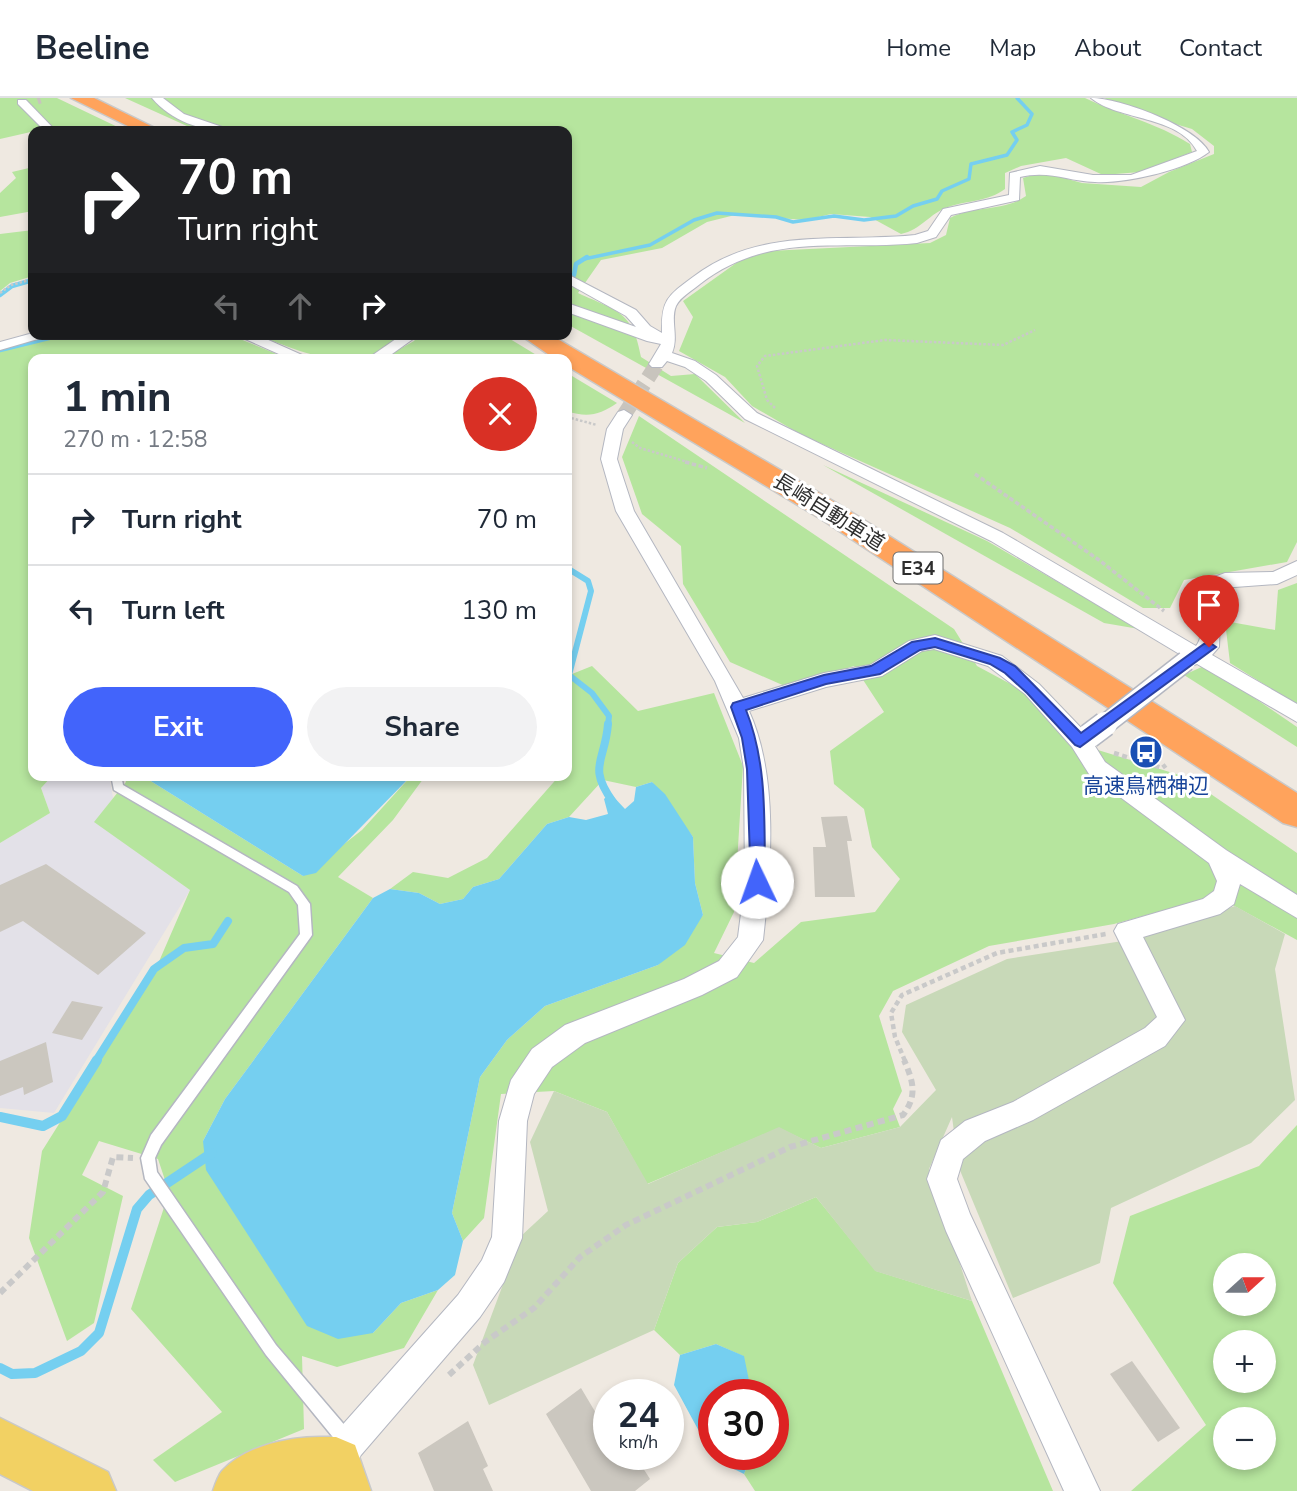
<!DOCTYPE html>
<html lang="en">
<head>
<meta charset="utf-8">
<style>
	:root { --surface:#fff; --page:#f2f2f3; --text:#1f2937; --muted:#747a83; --line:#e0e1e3; --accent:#4264fb }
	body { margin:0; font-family:"Nunito Sans","Noto Sans JP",sans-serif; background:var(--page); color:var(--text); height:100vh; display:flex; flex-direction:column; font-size:26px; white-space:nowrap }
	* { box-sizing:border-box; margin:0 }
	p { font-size:23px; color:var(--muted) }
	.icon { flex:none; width:38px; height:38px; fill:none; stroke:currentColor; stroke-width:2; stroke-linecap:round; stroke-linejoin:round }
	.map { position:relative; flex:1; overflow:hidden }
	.side { position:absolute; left:28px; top:256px; width:544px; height:427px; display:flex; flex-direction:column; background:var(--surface); border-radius:14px; box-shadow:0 4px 10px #0003 }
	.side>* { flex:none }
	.banner { position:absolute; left:28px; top:28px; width:544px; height:214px; border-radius:14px; box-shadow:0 4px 10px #0003; background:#202124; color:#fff; overflow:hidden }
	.needle { width:46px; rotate:69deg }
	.fabs { position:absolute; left:1213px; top:1155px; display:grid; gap:14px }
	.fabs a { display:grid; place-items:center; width:63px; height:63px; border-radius:50%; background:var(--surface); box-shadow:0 4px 10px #0003; font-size:35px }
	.speed { position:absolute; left:593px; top:1281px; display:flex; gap:14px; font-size:35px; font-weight:700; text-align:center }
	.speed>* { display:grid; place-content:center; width:91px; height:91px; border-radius:50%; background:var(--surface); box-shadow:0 4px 10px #0003; line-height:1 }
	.speed small { font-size:18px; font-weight:400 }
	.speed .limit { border:10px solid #d22; background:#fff; color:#111 }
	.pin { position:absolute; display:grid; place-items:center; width:60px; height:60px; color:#fff; margin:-72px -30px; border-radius:50% 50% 50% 0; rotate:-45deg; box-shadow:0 0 7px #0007 }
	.pin .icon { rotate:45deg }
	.me { position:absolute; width:77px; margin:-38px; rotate:357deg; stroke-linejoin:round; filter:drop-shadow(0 0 5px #0008) }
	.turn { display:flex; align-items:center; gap:24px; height:147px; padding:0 35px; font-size:32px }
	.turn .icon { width:91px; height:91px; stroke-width:2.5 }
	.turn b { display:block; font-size:49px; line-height:60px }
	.lanes { display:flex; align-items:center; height:66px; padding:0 35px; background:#0003; justify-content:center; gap:35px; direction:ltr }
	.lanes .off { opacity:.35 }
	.round { display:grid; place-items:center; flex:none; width:74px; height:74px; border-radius:37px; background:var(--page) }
	.headline { display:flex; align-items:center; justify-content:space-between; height:119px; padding:0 35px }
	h1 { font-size:42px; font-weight:700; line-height:52px }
	.cta { display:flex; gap:14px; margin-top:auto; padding:14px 35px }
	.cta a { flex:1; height:80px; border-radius:42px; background:var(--accent); color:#fff; font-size:28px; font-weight:700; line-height:80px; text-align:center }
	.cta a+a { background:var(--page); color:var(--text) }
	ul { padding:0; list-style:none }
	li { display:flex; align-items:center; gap:21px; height:91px; padding:0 35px; border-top:2px solid var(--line) }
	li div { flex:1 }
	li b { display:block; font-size:26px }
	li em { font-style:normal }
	header { display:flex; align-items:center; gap:42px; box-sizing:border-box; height:98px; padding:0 35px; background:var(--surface); border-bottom:2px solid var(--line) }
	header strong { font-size:33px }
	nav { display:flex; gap:38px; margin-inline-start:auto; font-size:24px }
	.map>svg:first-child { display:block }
	.industrial { fill:#e3e1e8 }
	.green { fill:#b6e59e; fill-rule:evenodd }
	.cemetery { fill:#c8d9b8 }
	.water { fill:#75cff0 }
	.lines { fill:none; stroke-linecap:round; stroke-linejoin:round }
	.stream-far4 { stroke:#75cff0; stroke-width:3.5 }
	.stream-far3 { stroke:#75cff0; stroke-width:4.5 }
	.stream-far2 { stroke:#75cff0; stroke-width:6 }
	.stream-far1 { stroke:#75cff0; stroke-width:8 }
	.stream { stroke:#75cff0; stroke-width:10 }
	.building { fill:#cbc7bf }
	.street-tunnel-far1 { stroke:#c8c4bd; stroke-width:11; stroke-dasharray:11 6; stroke-linecap:butt }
	.street-tunnel { stroke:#c8c4bd; stroke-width:15; stroke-dasharray:15 7; stroke-linecap:butt }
	.lane-casing { stroke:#b4b7c1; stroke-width:3 }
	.street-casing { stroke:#b4b7c1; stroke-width:2 }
	.primary-casing { stroke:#c9c9c9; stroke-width:3 }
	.highway-casing { stroke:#c9c9c9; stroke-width:3 }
	.path-far3 { stroke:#c9c9c9; stroke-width:2.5; stroke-dasharray:2.5 2; stroke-linecap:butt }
	.path-far2 { stroke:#c9c9c9; stroke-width:3.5; stroke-dasharray:4.5 2.5; stroke-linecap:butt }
	.path-far1 { stroke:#c9c9c9; stroke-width:4.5; stroke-dasharray:5 3.5; stroke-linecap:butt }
	.path { stroke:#c9c9c9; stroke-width:6; stroke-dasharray:7 4.5; stroke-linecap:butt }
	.lane { fill:#fff; fill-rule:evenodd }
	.street { fill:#fff; fill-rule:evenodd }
	.primary { fill:#f2d163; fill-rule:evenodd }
	.highway { fill:#ffa35c; fill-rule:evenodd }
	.street-bridge-far1-casing { stroke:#b4b7c1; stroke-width:22; stroke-linecap:butt }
	.street-bridge-casing { stroke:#b4b7c1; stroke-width:27; stroke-linecap:butt }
	.street-bridge-far1 { stroke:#fff; stroke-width:19 }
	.street-bridge { stroke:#fff; stroke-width:24 }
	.route { fill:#4264fb; stroke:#2b41a3; stroke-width:2 }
	.labels { text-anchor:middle; stroke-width:6; stroke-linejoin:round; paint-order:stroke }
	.shield { fill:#fff; stroke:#6d6d6d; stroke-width:2 }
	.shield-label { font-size:19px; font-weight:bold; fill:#2e2e2e }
	.street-label { font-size:21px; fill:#2e2e2e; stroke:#fff }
	.transit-label { font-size:21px; fill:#164399; stroke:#fff }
</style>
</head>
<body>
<header>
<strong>Beeline</strong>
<nav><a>Home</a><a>Map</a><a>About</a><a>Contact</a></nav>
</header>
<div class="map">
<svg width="1297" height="1393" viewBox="0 0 1297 1393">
	<rect width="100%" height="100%" fill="#efe9e1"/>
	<!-- industrial -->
	<path class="industrial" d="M53 677H109L113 700 95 724 190 792 54 1015 0 1010V745L50 715 41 690Z"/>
	<!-- green -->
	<g class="green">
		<path d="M0 0H57L126 33H62L57 28 0 41Z"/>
		<path d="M125 0H1085C1120 17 1157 25 1190 46L1192 54 1140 74 1103 77 1066 60 1021 68 1005 75V91C987 104 969 102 948 109 930 115 921 132 901 136L870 119 831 116 806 122 735 117 707 124 662 150 601 162 578 195C617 213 633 213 641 259L671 278 695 276 745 325 567 226V33H198Z"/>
		<path d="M1104 0H1297V444L1287 464 1184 482 1170 510H1143L1010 430 802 337 752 308 725 279 679 253 693 219 683 203 739 163 769 153 930 145 946 137 950 120C974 107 1004 114 1026 98L1023 80 1042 74 1082 85 1141 89 1169 74 1214 56V48L1192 31 1135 14Z"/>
		<path d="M29 70 33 79V113L0 119V95L16 80 12 74Z"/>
		<path d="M33 132V178L10 185 0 193V136Z"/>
		<path d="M59 236H228L289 261H33V677H53L41 690 50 715 0 745V250Z"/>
		<path d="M255 236H405C360 282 304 255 255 236Z"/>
		<path d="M420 236H502L543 261H382L414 243Z"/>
		<path d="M567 275 617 305C600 317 587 320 567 313Z"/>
		<path d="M639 318 954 531 977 568 1020 591 1075 645 1186 679 1297 755V842L1216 798 1114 826 989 848 893 893 879 918 902 993 893 1011 900 1029 821 1050 779 1030 647 1086 607 1014 554 993 501 996 484 1120 463 1143 452 1115 480 979 507 942 545 908 658 867 703 817 695 785 693 739 652 684 636 689 603 682 569 719 547 726 499 781 473 789 463 801 440 806 419 795 390 791 413 774 448 780 487 760 560 677H567V578L592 568 638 613 714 595 743 668 734 814 714 855 754 865 801 824 875 814 900 781 872 749 864 711 834 686 830 653 884 614 854 568 787 589 730 564 683 486 681 448 642 416 622 359Z"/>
		<path d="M823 367 987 443 1139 531 1104 525Z"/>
		<path d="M1297 485V607L1230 565 1225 523 1275 532 1278 492Z"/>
		<path d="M1206 567 1297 629V649L1184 577Z"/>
		<path d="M125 677H141L303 778 362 732 412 677H426L393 722 338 779 373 800 225 1001 203 1043 373 1235 401 1205 438 1192 404 1250 337 1269 302 1258 304 1331 175 1384 153 1362 222 1314 131 1211 169 1094 158 1061 99 1043 82 1077 123 1098 94 1225 67 1243 29 1140 42 1053 154 875 190 792 94 724 126 684Z"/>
		<path d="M1297 1027V1393H1131L1206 1327 1113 1185 1130 1118 1259 1068ZM1225 1167H1264V1206H1225ZM1225 1244H1264V1283H1225ZM1264 1321V1360H1225V1321Z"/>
		<path d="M816 1099 876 1173 972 1203 1053 1393H755L744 1376 752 1356H774V1297H752L743 1258 716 1246 680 1257 654 1232 678 1165 717 1129 757 1124Z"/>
	</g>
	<!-- cemetery -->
	<path class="cemetery" d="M1235 808 1285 836 1275 871 1295 1002 1251 1045 1111 1110 1100 1165 1013 1200 959 1070 952 1019 929 1071 972 1203 875 1173 816 1099 757 1124 717 1129 678 1165 654 1232 489 1307 473 1267 521 1138 548 1113 530 1044 554 993 607 1014 648 1086 779 1029 821 1050 900 1029 936 992 902 934 906 907 1007 861 1142 840Z"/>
	<!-- water -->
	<g class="water">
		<path d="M141 677H412L316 775 303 778Z"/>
		<path d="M652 684 665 696 693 739 695 785 703 817 685 847 658 867 545 908 507 942 480 979 452 1115 463 1143 455 1177 438 1192 401 1205 373 1235 338 1241 307 1228 206 1072 203 1043 225 1001 373 800 390 791 419 795 440 806 463 801 473 789 499 781 547 726 569 719 586 722 608 716 604 701 610 695 625 711 634 703 636 689Z"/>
		<path d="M716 1246 744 1258 752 1297H714V1356H752L744 1376 714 1361 674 1287 680 1257Z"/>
	</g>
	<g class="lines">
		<!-- stream-far4 -->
		<path class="stream-far4" d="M584 161 650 147 694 122 717 115 776 119 793 124 834 118 864 122 896 118 913 108 937 101 942 93 969 81 971 66 1007 57 1017 42 1012 34 1027 27 1032 16 1017 0"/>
		<!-- stream-far3 -->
		<g class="stream-far3">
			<path d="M567 182 574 177 576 166 587 159"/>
			<path d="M0 197 12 188 33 182"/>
			<path d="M0 252 65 236"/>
		</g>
		<!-- stream-far2 -->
		<path class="stream-far2" d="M567 470 588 483 591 493 569 577 592 595 609 618 608 628"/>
		<!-- stream-far1 -->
		<g class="stream-far1">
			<path d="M608 626C605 664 587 668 613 704"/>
			<path d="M96 963 154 871 184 850 213 846 228 823"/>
		</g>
		<!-- stream -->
		<g class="stream">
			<path d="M0 1019 43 1028 62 1018 97 962"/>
			<path d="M0 1270 12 1276 35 1275 81 1253 99 1235 137 1111 149 1097 212 1055"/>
		</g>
	</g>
	<!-- building -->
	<g class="building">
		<path d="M847 718 852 743H847L855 799H815L813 749H826L821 719Z"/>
		<path d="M46 766 146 835 98 877 23 823 0 834V787Z"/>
		<path d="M72 903 103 909 82 942 52 935Z"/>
		<path d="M46 944 53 984 24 997 23 989 0 998V963Z"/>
		<path d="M1132 1263 1180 1330 1158 1344 1110 1276Z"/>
		<path d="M581 1290 609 1337V1356H634L650 1381 635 1393H591L546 1316Z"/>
		<path d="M468 1323 488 1368 483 1371 493 1393H434L418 1355Z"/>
	</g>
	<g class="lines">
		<!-- street-tunnel-far1 -->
		<path class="street-tunnel-far1" d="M37 1 40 0"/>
		<!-- street-tunnel -->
		<path class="street-tunnel" d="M624 317 657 266"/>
		<defs>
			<path id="lane" d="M111 677H121L123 687 297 788 310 806 312 837 310 840 161 1047 155 1060 157 1074 276 1247 353 1337 355 1343 353 1349 347 1351 341 1349 266 1257 145 1081 141 1060 151 1037 300 836 298 807 289 794 114 692Z"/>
			<g id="street">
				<path d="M152 0H163L184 16 234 33C204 34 172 24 152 0Z"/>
				<path d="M1091 0C1120 0 1195 28 1209 54 1186 72 1124 86 1095 84 1067 83 1049 72 1020 79L1019 102 951 117 936 139 917 145C838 153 768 133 700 186 693 192 680 199 676 208 670 222 679 239 672 255L695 263 716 277 757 315 1003 435 1196 548C1208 534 1194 501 1206 482L1225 475 1273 474 1297 463V477L1277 486 1221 490 1219 549 1212 557 1297 606V624L1197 566 1186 570 1179 568 1176 563 1181 557 991 443 745 321 706 283 685 269 667 263 662 269H652L649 266 661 246 647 243 567 214V205L636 229 626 218 567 185V176L636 212 650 228 662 235C661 203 667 198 693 179 760 128 837 145 915 137L928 133 943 111 1009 97 1010 75 1040 68 1093 77H1131L1197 53C1178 17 1119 23 1091 0Z"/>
				<path d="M18 2H26L56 33H45L18 6Z"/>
				<path d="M33 235 55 236 0 252V244Z"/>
				<path d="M234 236H255L311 261H290Z"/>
				<path d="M403 236H420L385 261H367Z"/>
				<path d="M624 312 632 317 623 331 617 361 634 413 743 600 824 575 870 567 909 543 935 537 1002 558 1039 586 1088 637 1105 664 1226 752 1297 797V820L1240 786 1234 806 1220 816 1143 839 1185 922 1165 948 1033 1022 985 1043 963 1061 957 1081 970 1116 1100 1393H1064L946 1133 927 1081 941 1042 965 1023 1013 1004 1145 930 1157 919 1114 833 1118 826 1203 801 1214 793 1217 783 1209 765 1089 676 1072 649 1025 596 988 568 934 551 922 553 882 578 826 589 749 613C779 679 771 771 763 842L737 879 702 897 585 945 552 969 534 996 527 1023 522 1140 504 1184 480 1219 361 1357 348 1378 336 1383 324 1378 319 1366 337 1333 458 1197 482 1162 492 1139 499 1023 511 982 532 951 565 927 684 881 719 863 738 839 745 784 744 671 739 640 715 583 616 413 601 361 607 331 618 314Z"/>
			</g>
			<g id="primary">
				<path d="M0 1320 108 1374 116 1393H33L0 1376Z"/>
				<path d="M320 1339H336L355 1347 371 1393H213C215 1387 218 1378 222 1373 245 1348 288 1339 320 1339Z"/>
			</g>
			<g id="highway">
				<path d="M71 0H94L161 33H138Z"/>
				<path d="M519 236H549L843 409 1297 695V729L1283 725 821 421 567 268V261H555Z"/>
			</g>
		</defs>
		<!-- lane casing -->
		<use href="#lane" class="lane-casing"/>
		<!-- street casing -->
		<use href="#street" class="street-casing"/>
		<!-- primary casing -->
		<use href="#primary" class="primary-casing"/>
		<!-- highway casing -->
		<use href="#highway" class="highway-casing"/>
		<!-- path-far3 -->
		<g class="path-far3">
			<path d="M0 195 11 187 33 181"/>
			<path d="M775 310 767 302 757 268 765 258 885 242 1003 247 1035 232"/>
			<path d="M567 319 597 327"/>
			<path d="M632 344 640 350 691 365"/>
		</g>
		<!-- path-far2 -->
		<g class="path-far2">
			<path d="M685 364 707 370"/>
			<path d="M975 376 1099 462 1164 513"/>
		</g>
		<!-- path-far1 -->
		<g class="path-far1">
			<path d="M1114 655 1162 670 1166 667"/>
			<path d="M905 963 895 939 891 915 902 897 997 855 1106 836"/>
		</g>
		<!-- path -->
		<g class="path">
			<path d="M0 1195 103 1094 113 1059 133 1060"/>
			<path d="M449 1277 485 1244 534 1210 580 1159 626 1127 790 1049 903 1017C918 997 913 983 904 962"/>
		</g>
		<!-- lane -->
		<use href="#lane" class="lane"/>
		<!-- street -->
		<use href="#street" class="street"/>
		<!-- primary -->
		<use href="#primary" class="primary"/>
		<!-- highway -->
		<use href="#highway" class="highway"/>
		<defs>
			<path id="street-bridge-far1" d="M1103 628 1186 563"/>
			<path id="street-bridge" d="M1089 638 1105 626"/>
		</defs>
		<!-- street-bridge-far1 casing -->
		<use href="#street-bridge-far1" class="street-bridge-far1-casing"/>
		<!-- street-bridge casing -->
		<use href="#street-bridge" class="street-bridge-casing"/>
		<!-- street-bridge-far1 -->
		<use href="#street-bridge-far1" class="street-bridge-far1"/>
		<!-- street-bridge -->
		<use href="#street-bridge" class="street-bridge"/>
	</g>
	<!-- route -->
	<path class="route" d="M935 540 1000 560 1015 568 1081 635 1204 546 1209 544 1216 549 1080 649 1075 647 1027 595 1005 575 990 566 935 549 920 552 880 576 826 586 746 612C768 667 764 726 765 784L757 791 751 789 747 671 742 640 731 609 733 605 824 577 871 568 912 544Z"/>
	<!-- icons -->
	<defs>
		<symbol id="bus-disc" viewBox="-11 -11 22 22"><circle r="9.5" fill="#1a4fb4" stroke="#fff"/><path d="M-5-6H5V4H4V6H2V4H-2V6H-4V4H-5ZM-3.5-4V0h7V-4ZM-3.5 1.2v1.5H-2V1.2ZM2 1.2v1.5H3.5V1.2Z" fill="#fff"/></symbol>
	</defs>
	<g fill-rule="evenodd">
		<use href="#bus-disc" x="1127" y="635" width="38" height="38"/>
	</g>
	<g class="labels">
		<!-- shield labels -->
		<rect class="shield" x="893.5" y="454.5" width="49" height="31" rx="5"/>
		<g class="shield-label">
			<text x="918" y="477">E34</text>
		</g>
		<!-- street labels -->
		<g class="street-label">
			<text transform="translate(829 414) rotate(32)" y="7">長崎自動車道</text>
		</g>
		<!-- transit labels -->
		<g class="transit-label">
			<text x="1146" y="695">高速鳥栖神辺</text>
		</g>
	</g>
</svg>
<div class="fabs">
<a><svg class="needle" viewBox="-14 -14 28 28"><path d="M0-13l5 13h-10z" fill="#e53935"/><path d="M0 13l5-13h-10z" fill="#747a83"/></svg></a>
<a>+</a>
<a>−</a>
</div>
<div class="speed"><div>24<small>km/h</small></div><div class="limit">30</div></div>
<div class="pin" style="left:1209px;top:549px;background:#d93025"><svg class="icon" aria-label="arrive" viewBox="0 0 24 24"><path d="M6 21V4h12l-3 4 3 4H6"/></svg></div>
<svg class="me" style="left:757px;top:784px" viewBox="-20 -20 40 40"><circle r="19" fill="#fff"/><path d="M0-13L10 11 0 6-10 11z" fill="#4264fb"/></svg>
<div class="banner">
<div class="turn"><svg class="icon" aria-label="right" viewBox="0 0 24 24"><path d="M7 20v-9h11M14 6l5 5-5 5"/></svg><div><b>70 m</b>Turn right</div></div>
<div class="lanes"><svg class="icon off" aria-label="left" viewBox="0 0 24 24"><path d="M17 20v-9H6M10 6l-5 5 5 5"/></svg><svg class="icon off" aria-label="ahead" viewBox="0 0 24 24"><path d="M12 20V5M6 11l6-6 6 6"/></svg><svg class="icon" aria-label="right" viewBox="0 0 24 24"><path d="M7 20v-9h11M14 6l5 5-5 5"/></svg></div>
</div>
<section class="side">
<div class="headline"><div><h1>1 min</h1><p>270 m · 12:58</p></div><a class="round" style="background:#d93025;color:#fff"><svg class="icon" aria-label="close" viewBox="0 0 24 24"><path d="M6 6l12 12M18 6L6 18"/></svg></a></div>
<ul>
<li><svg class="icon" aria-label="right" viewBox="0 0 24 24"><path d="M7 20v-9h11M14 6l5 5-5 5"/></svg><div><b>Turn right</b></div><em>70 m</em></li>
<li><svg class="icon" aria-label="left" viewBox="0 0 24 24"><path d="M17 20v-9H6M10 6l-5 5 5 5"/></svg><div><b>Turn left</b></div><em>130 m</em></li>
</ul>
<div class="cta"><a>Exit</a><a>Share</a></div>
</section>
</div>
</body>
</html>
